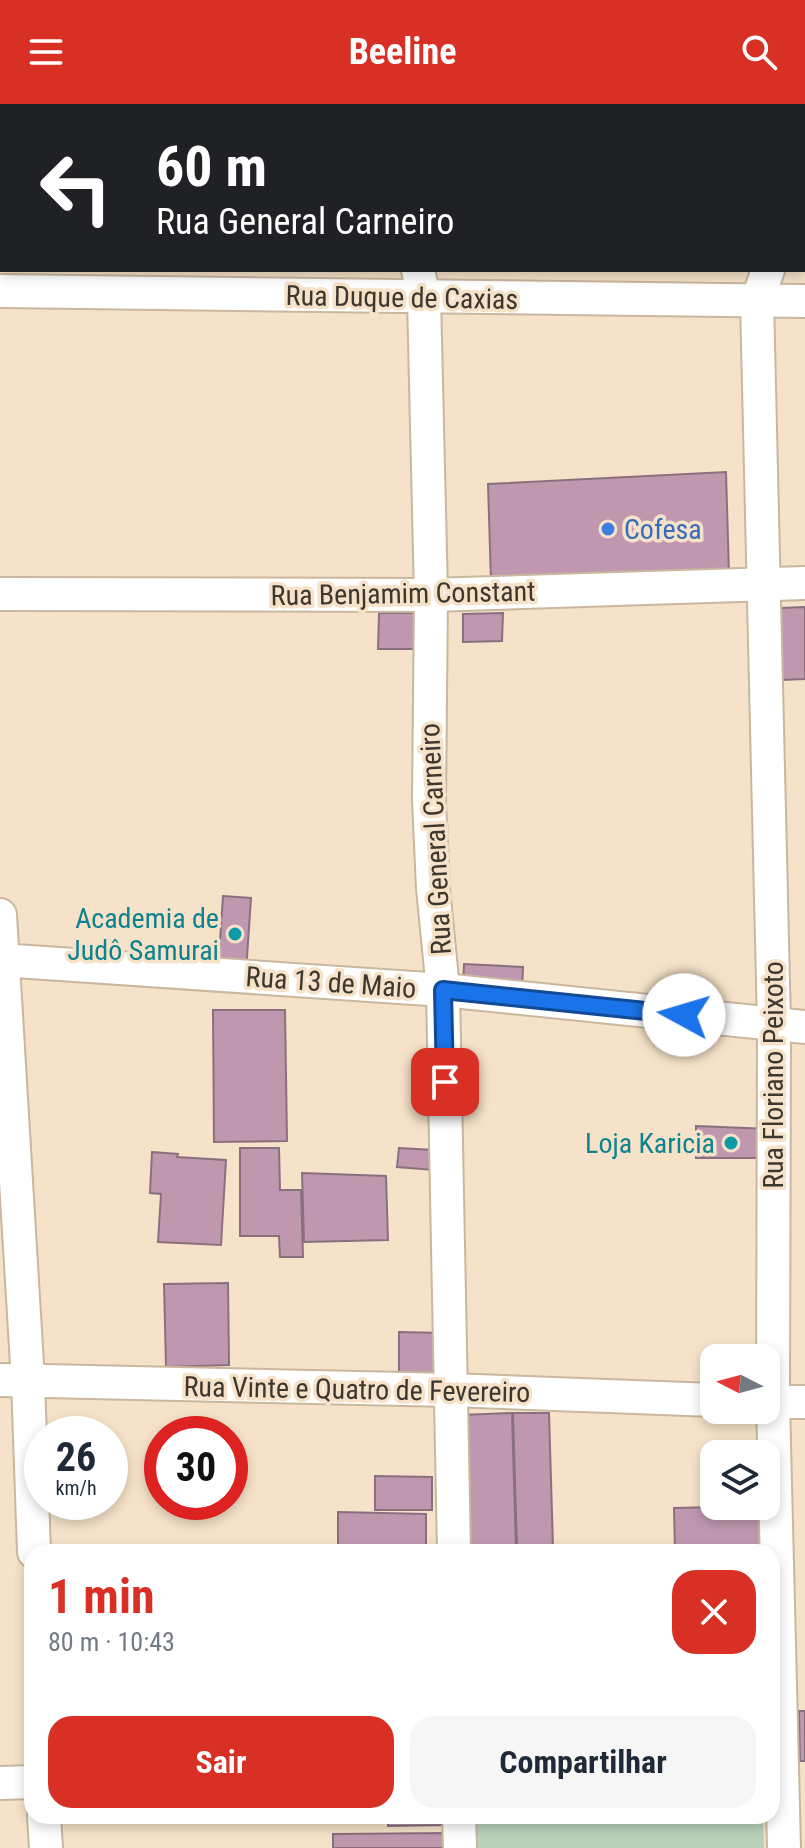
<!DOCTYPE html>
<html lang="pt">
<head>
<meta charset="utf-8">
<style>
	:root { --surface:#fff; --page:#f6f6f7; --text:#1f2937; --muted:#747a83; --accent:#d93025 }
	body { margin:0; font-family:"Roboto Condensed",sans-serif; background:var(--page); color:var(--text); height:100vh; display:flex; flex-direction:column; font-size:30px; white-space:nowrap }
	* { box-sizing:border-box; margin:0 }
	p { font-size:26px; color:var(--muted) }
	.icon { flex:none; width:44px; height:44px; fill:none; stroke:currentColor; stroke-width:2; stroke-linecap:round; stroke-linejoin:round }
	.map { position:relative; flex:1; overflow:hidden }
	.panel { position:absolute; left:24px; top:1440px; width:756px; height:280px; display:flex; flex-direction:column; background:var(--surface); border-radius:24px; box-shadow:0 4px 12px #0003 }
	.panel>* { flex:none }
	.banner { position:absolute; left:0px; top:0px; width:806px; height:168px; box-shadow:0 4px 12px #0003; background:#202124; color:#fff; overflow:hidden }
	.needle { width:52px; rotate:276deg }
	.buttons { position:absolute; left:700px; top:1240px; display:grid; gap:16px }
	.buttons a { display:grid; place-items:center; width:80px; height:80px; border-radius:16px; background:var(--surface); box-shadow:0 4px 12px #0003; font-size:40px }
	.speed { position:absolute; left:24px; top:1312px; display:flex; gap:16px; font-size:40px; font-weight:700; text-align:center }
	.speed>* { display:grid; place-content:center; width:104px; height:104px; border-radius:50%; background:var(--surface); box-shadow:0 4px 12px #0003; line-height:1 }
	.speed small { font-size:20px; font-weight:400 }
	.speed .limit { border:12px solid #d22; background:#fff; color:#111 }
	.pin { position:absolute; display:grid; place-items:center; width:68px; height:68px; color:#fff; margin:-34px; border-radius:16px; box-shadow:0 4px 12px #0006 }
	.me { position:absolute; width:88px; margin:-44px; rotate:276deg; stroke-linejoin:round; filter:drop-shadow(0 0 6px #0008) }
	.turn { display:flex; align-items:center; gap:28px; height:168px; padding:0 24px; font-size:36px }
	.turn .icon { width:104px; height:104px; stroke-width:2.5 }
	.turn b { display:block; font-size:56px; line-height:68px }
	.round { display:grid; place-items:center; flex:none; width:84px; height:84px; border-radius:24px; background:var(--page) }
	.summary { display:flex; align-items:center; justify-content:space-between; height:136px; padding:0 24px }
	h1 { font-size:48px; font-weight:700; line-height:60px; color:var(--accent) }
	.cta { display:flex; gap:16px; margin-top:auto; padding:16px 24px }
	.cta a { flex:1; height:92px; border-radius:24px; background:var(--accent); color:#fff; font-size:32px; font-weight:700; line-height:92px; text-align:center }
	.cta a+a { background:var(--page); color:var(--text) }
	header { display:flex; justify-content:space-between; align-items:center; height:104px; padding:0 24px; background:var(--accent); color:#fff; font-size:36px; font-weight:700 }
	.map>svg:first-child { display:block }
	.green { fill:#b9d1ba }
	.building { fill:#bf98b0; stroke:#8a707f; stroke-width:2 }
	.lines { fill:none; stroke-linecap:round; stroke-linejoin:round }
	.minor-casing { stroke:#c9b79e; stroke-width:36 }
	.minor { stroke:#fff; stroke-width:32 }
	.route-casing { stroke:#114b97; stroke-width:20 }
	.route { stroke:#1a73e8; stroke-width:14 }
	.shop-dot { fill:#3f7fe0; stroke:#f5e2c8; stroke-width:3 }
	.culture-dot { fill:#0f9aa8; stroke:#f5e2c8; stroke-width:3 }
	.labels { text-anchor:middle; stroke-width:7; stroke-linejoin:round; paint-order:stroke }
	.street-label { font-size:28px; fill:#3e372d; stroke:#f5e2c8 }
	.shop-label { font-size:28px; fill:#366cbe; stroke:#f5e2c8; text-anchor:start }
	.culture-label { font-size:28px; fill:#0d838f; stroke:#f5e2c8; text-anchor:end }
</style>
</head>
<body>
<header><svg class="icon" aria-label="menu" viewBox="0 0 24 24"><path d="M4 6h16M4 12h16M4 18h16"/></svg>Beeline<svg class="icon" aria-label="search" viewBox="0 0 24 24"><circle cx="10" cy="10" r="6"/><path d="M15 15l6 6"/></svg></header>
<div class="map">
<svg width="805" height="1744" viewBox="0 0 805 1744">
	<rect width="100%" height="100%" fill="#f5e2c8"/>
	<!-- green -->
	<path class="green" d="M476 1712H763L764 1744H477Z"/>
	<!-- building -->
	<g class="building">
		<rect x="595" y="0" width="140" height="2"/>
		<path d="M726 368 729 470 491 477 488 380Z"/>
		<path d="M805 503V575L782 576 780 504Z"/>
		<path d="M379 509H421L420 545H378Z"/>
		<path d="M503 509 502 537 463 538V510Z"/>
		<path d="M223 792 251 794 246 868 218 866Z"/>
		<path d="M464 860 523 863 522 887 463 882Z"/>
		<path d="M213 906H285L287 1037 214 1038Z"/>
		<path d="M696 1022 767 1025V1054H696Z"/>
		<path d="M240 1044H279L280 1086H301L303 1153H280L279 1132H240Z"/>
		<path d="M399 1044 434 1046V1066L397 1063Z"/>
		<path d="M152 1048 178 1050 177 1053 226 1056 221 1141 158 1138 161 1090 150 1089Z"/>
		<path d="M302 1069 386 1072 388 1136 304 1138Z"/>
		<path d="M228 1179 229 1261 166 1263 164 1180Z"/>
		<path d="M399 1228 444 1229V1270L399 1269Z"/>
		<path d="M512 1309 516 1445 466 1447 462 1311Z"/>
		<path d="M513 1309H549L553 1444 517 1445Z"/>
		<path d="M375 1372 432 1373V1406H375Z"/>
		<path d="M760 1402 761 1448H675L674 1404Z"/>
		<path d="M338 1408 426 1410V1448H338Z"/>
		<path d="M799 1607H805V1657H800Z"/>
		<path d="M388 1712H447V1721L388 1722Z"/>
		<path d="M449 1729V1744H333V1730Z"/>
	</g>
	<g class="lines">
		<defs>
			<g id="minor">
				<path d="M411 2V0"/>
				<path d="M804 114 805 113"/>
				<path d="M418 166 424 194 431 491 429 696 433 784 443 886 454 1448"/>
				<path d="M768 166 757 197 774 921 773 1298 784 1744"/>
				<path d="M0 187 805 197"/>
				<path d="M0 490 431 491 805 479"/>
				<path d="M0 811 28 1277 34 1448"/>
				<path d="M0 856 443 886 805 923"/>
				<path d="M0 1276 451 1286 714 1296"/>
				<path d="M766 1298H805"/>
				<path d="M0 1679 32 1678"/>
				<path d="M44 1712 46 1744"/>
				<path d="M459 1712 460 1744"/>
			</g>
		</defs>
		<!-- minor casing -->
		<use href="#minor" class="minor-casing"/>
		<!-- minor -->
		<use href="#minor" class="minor"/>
	</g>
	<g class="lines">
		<defs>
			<path id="route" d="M445 978 443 886 684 911"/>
		</defs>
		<!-- route casing -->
		<use href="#route" class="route-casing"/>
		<!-- route -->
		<use href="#route" class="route"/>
	</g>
	<!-- markers -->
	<circle class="shop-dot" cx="608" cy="425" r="8"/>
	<g class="culture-dot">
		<circle cx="235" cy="830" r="8"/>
		<circle cx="731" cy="1039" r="8"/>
	</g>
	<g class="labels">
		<!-- street labels -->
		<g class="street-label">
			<text transform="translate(402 193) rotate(1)" y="10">Rua Duque de Caxias</text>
			<text transform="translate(403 489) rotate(-1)" y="10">Rua Benjamim Constant</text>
			<text transform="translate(435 735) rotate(-93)" y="10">Rua General Carneiro</text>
			<text transform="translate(331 878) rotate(4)" y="10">Rua 13 de Maio</text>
			<text transform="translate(773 971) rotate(-90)" y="10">Rua Floriano Peixoto</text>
			<text transform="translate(357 1285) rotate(1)" y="10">Rua Vinte e Quatro de Fevereiro</text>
		</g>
		<!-- shop labels -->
		<g class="shop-label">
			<text x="624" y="435">Cofesa</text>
		</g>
		<!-- culture labels -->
		<g class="culture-label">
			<text x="219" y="824">Academia de<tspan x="219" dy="32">Judô Samurai</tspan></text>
			<text x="715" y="1049">Loja Karicia</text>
		</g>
	</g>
</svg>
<div class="buttons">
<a><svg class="needle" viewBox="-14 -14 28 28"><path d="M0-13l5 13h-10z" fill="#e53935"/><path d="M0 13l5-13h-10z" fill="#747a83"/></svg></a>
<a><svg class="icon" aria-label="layers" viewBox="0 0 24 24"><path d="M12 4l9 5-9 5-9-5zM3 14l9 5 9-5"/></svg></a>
</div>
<div class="speed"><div>26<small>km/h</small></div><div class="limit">30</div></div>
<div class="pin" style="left:445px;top:978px;background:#d93025"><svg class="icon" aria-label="arrive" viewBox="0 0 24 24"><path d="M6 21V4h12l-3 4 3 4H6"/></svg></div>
<svg class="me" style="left:684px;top:911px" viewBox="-20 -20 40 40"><circle r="19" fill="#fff"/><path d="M0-13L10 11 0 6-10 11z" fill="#1a73e8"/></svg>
<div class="banner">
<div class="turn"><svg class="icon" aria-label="left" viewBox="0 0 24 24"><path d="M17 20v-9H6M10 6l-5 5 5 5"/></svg><div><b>60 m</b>Rua General Carneiro</div></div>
</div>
<section class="panel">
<div class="summary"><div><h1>1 min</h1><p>80 m · 10:43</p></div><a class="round" style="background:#d93025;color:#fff"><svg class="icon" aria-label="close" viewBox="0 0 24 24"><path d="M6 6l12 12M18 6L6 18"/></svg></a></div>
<div class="cta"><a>Sair</a><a>Compartilhar</a></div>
</section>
</div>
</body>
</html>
